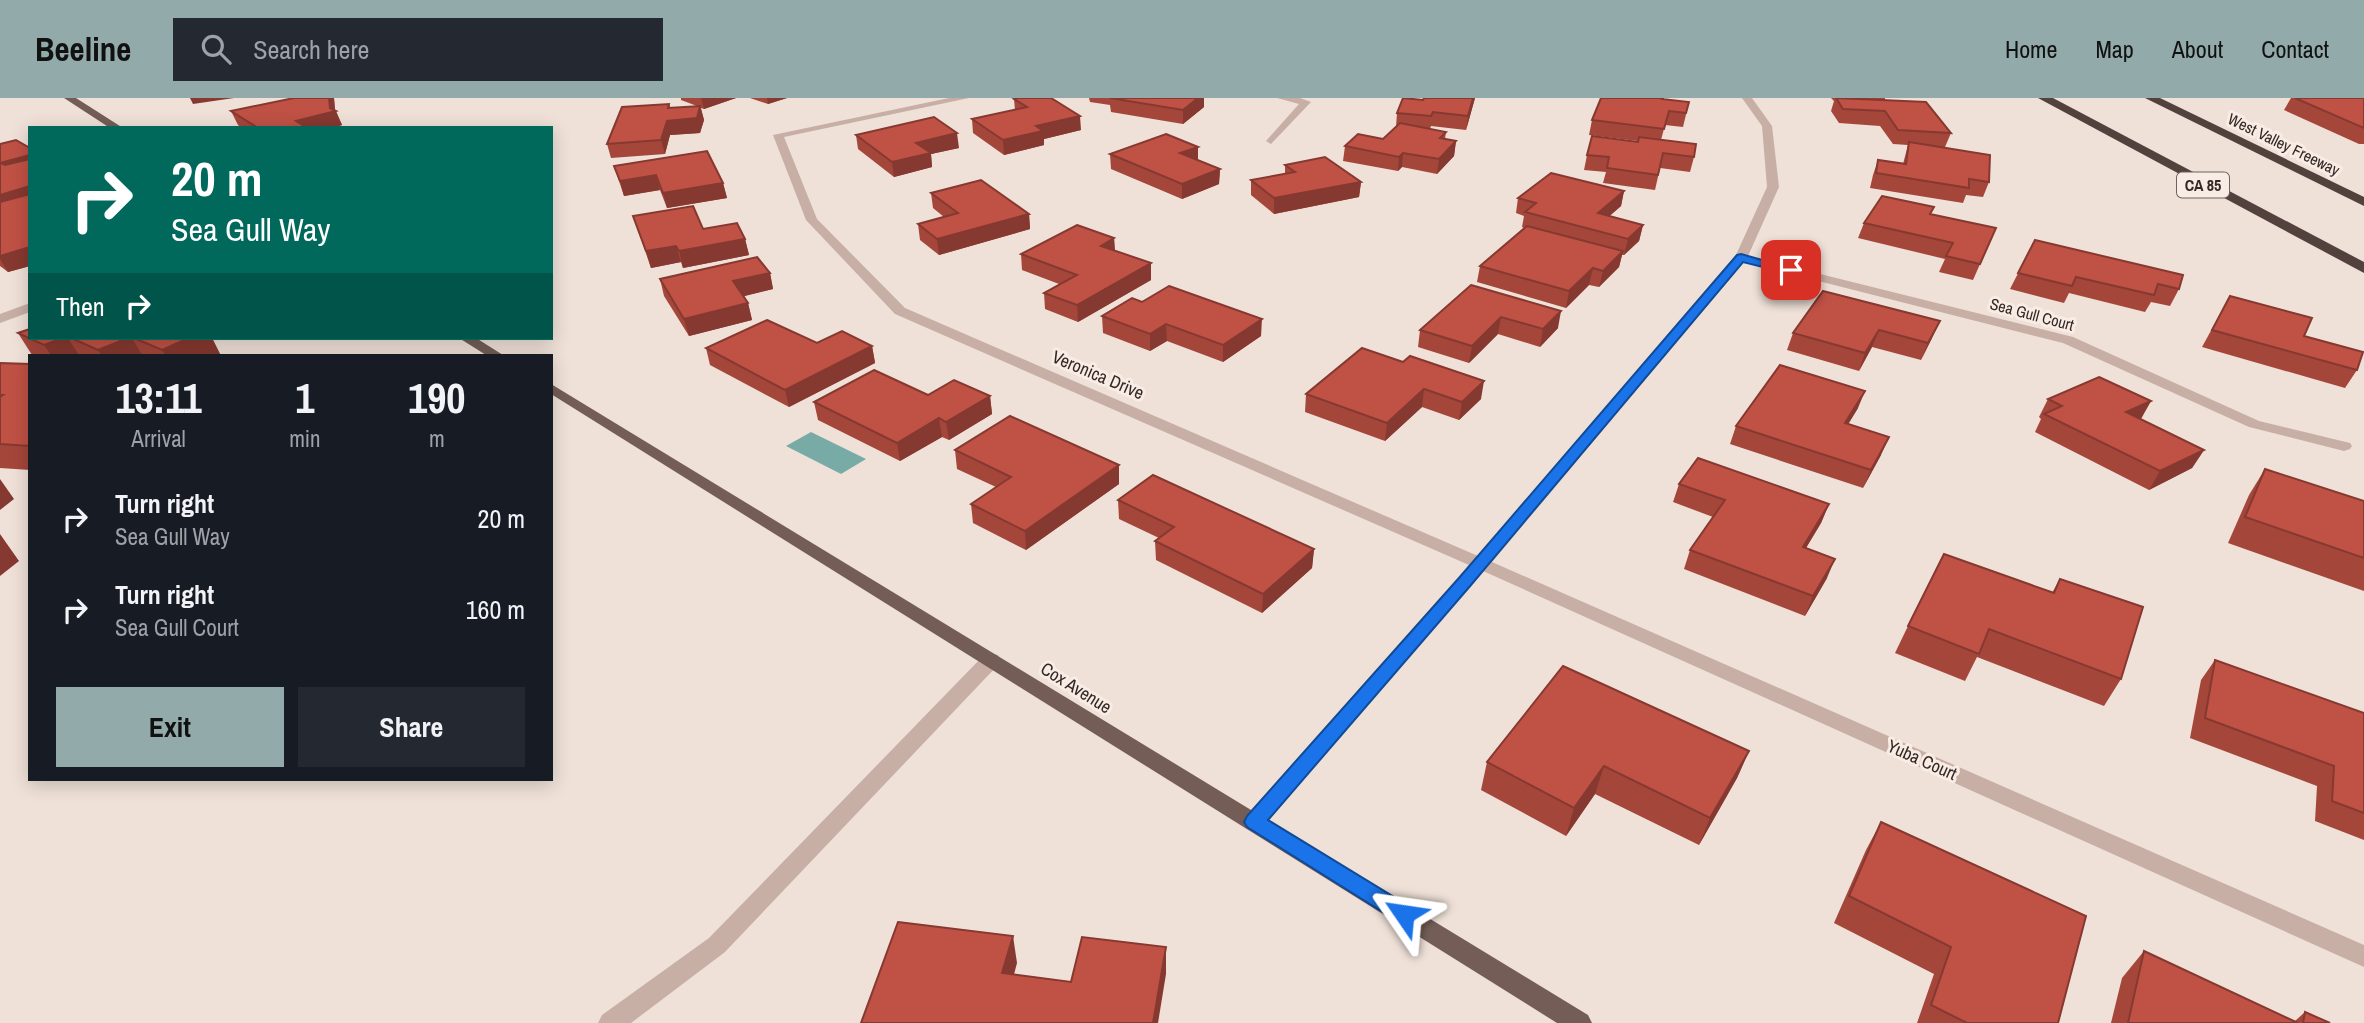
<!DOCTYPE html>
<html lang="en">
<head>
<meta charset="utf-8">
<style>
	:root { --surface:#171b24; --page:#242831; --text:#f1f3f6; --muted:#9ea1a6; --accent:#92abaa }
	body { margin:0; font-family:"Archivo Narrow",sans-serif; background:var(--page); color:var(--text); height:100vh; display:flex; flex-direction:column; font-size:26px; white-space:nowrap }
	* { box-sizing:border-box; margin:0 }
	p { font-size:23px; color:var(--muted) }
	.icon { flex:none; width:38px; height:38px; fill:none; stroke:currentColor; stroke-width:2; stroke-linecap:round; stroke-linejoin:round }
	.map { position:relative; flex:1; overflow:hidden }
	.side { position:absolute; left:28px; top:256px; width:525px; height:427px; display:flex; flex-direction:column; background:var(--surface); border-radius:0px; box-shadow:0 4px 18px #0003 }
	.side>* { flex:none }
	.banner { position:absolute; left:28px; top:28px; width:525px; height:214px; border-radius:0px; box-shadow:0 4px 18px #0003; background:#00695c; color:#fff; overflow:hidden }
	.pin { position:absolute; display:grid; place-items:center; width:60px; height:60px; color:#fff; margin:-30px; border-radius:14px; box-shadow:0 4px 10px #0006 }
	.me { position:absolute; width:77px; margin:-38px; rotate:302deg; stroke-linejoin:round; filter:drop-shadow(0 0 5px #0008) }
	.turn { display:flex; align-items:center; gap:24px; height:147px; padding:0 28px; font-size:32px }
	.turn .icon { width:91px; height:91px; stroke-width:2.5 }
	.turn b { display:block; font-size:49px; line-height:60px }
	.then { display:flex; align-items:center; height:66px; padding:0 28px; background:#0003; gap:14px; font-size:26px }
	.eta { display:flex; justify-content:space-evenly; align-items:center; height:119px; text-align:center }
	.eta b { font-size:42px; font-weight:800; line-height:49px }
	.button { display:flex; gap:14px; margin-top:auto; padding:14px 28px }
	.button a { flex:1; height:80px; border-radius:0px; background:var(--accent); color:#111; font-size:28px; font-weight:800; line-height:80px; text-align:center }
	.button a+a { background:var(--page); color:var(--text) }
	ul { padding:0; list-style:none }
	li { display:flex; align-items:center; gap:21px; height:91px; padding:0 28px }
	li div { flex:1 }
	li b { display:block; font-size:26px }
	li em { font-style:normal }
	header { display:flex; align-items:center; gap:42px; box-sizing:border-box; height:98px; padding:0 35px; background:var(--accent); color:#111 }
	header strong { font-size:33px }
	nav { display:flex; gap:38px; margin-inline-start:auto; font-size:24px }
	.search { width:490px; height:63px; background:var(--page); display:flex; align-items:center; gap:18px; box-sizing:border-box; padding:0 24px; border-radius:0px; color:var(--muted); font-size:26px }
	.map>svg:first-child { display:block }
	.water { fill:#78aba6 }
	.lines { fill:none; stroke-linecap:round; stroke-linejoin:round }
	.minor { fill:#c7afa5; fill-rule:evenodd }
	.major { fill:#745d57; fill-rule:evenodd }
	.highway { fill:#53413d; fill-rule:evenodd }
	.wall { fill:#a5463b }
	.shaded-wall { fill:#863930 }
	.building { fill:#c05145; stroke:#863930; stroke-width:2 }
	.route { fill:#1a73e8; stroke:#114b97; stroke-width:2 }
	.labels { text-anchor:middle; stroke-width:6; stroke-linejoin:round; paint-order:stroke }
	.far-street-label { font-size:16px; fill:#332826; stroke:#f8ece4 }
	.shield { fill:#f8ece4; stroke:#6e635f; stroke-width:2 }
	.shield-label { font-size:16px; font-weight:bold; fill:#332826 }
	.street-label { font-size:18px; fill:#332826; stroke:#f8ece4 }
</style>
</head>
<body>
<header>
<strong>Beeline</strong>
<div class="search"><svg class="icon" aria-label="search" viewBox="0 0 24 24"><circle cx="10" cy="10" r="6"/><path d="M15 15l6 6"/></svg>Search here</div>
<nav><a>Home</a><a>Map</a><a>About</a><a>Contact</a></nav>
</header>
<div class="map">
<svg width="2364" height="925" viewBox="0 0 2364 925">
	<rect width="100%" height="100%" fill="#efe1d8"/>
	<!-- water -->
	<path class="water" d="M811 334 866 361 841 376 786 348Z"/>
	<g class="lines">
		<!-- minor -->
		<g class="minor">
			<path d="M949 0H969L784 39 817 121 905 210 1478 458 1735 159 1767 89 1762 28 1742 0H1752L1772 28 1779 89 1748 158 2073 239 2259 323 2350 345 2352 348 2350 351 2344 353 2249 329 2063 245 1744 164 1492 464 2364 847V869L1483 473 1262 730 1254 733 1246 730 1243 724 1246 718 1469 467 895 216 806 122 773 37Z"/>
			<path d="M1277 0H1300L1311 4 1271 46 1266 43 1299 6Z"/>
			<path d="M30 205V214L0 225V216Z"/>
			<path d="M991 555 998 557 1001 562 998 567 725 854 631 925H598L602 917 709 840 984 557Z"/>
		</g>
		<!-- major -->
		<g class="major">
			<path d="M64 0H76L123 30H110Z"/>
			<path d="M459 240H476L503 257H486Z"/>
			<path d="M551 286 1588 917 1592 925H1557L551 296Z"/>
		</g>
		<!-- highway -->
		<g class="highway">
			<path d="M2038 0H2053L2364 164V175Z"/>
			<path d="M2145 0H2160L2364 99V108Z"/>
		</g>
	</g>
	<!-- wall -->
	<g class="wall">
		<path d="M334 0 335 12 342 27 332 30H242L238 27 231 13Z"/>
		<path d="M681 0H736L704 11 701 10 704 22 700 35 670 37 665 56 611 60 607 46 669 6 670 10 697 8 681 2Z"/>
		<path d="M750 0H787L768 6Z"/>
		<path d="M1089 0H1204V9L1183 26 1111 14 1110 7 1090 4Z"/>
		<path d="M1424 0H1475L1466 32 1431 28 1430 31 1446 34 1445 41 1456 43 1454 58 1437 76 1402 69 1398 73 1343 63 1345 48 1383 41 1396 29 1397 15 1423 2Z"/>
		<path d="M1831 0H1885V2L1951 35 1945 49H1939L1989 84 1983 99 1966 97 1963 105 1870 90 1873 77 1878 62 1903 66 1908 47 1893 46 1880 28 1839 25 1831 13 1834 3Z"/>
		<path d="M2291 0H2364V46H2359L2284 12Z"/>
		<path d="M1014 1 1081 32 1044 41V47L1004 57 973 35 972 21 1015 12Z"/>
		<path d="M1663 1 1689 4 1683 29 1665 27 1661 42 1694 59 1690 74 1660 70 1655 92 1603 85 1606 74 1584 72 1587 57 1638 43 1589 37 1592 22Z"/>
		<path d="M856 37 959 50 931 56 932 69 894 79 858 51Z"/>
		<path d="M0 46 30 50V168L8 174 0 168Z"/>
		<path d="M1198 49V62L1220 71 1219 86 1182 101 1111 71 1110 56Z"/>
		<path d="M1285 67 1361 84 1359 99 1274 116 1251 97V82L1285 76Z"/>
		<path d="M614 68 723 85 727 100 667 110 660 92 624 98Z"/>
		<path d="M1624 93 1621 108 1609 118 1643 127 1639 143 1624 157H1622L1619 169 1599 189 1589 187 1566 210 1477 184 1480 168 1524 130 1522 129 1524 118 1516 115 1518 100Z"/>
		<path d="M931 95 1029 116 1030 131 939 157 920 142 918 126 944 119 933 110Z"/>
		<path d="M1931 116 1996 130 1973 182 1939 174 1945 161 1858 140 1864 125Z"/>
		<path d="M633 118 703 131 745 141 749 157 683 170 681 164 651 170Z"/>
		<path d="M1114 140 1115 153 1151 182 1078 224 1045 211 1044 195 1059 186 1022 172 1021 156Z"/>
		<path d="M2035 142 2179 191 2170 208 2151 204 2145 214 2069 195 2064 205 2010 191Z"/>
		<path d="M770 175 773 191 743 198 748 205 752 222 689 238 664 198 660 181Z"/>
		<path d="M1471 187 1558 230 1540 249 1498 236 1469 265 1418 249 1420 232Z"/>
		<path d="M1823 193 1932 240 1921 262 1872 249 1859 273 1787 252 1793 235Z"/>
		<path d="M2230 198 2304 238 2357 272 2345 290 2202 249Z"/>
		<path d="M1102 218 1261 238 1223 264 1167 243 1150 253 1103 235Z"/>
		<path d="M18 235 30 240H212L220 256 217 257H32Z"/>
		<path d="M817 245 872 248 875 265 789 309 710 267 706 250Z"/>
		<path d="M1362 250 1481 301 1459 322 1422 309 1385 343 1305 314 1306 296Z"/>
		<path d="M0 265 30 266V372L0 370Z"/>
		<path d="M928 297 990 298 992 316 949 342 942 339 900 363 818 322 814 304Z"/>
		<path d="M2048 301 2151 303 2140 321 2204 352 2192 370 2149 392 2035 334 2041 321 2039 319Z"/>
		<path d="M1858 310 1848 326 1881 357 1863 390 1730 346 1736 328Z"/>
		<path d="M955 352 1119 386 1026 452 973 425 971 406 996 389 957 371Z"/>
		<path d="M2265 371 2364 403V493L2228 445 2249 397Z"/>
		<path d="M1679 386 1829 406 1821 425 1806 450 1827 480 1805 518 1684 471 1690 452 1713 419 1673 404Z"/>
		<path d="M1118 402 1314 451 1312 470 1262 515 1156 462 1155 443 1159 440 1119 421Z"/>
		<path d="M2060 481 2121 581 2104 608 1977 559 1965 583 1895 555 1908 528 2052 495Z"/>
		<path d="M2215 562 2364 615V742L2315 723 2317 688 2190 640 2201 582Z"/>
		<path d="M1749 653 1737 680 1699 747 1595 696 1566 738 1481 692 1487 664Z"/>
		<path d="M1881 724 2058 925H1917L1934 876 1834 825 1866 752Z"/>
		<path d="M2144 853 2295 923 2305 914 2330 925H2111L2122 880Z"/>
	</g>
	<!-- shaded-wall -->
	<g class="shaded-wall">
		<path d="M190 0H234L193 6Z"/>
		<path d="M329 0H334L335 13H336L342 27 332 30H299L296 23 330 10Z"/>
		<path d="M701 0H736L704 11Z"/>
		<path d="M767 0H787L768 6Z"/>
		<path d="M1198 0H1204V9L1183 26V12Z"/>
		<path d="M1473 0H1475L1466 32 1468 18Z"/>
		<path d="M669 6 673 20 700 8 704 22 700 35 670 37 665 56 661 42Z"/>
		<path d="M1080 18 1081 32 1044 41V47L1004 57 1003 42 1036 28Z"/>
		<path d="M957 35 959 50 931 56 932 69 894 79 892 64 916 45Z"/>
		<path d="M1456 43 1454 58 1437 76 1439 61Z"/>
		<path d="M1198 49V63L1180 55Z"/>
		<path d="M1403 55 1402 69 1398 73 1399 59Z"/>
		<path d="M30 57V74L9 80 0 65Z"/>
		<path d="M1220 71 1219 86 1182 101V86Z"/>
		<path d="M656 77 660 92 624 98 620 83Z"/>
		<path d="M1361 84 1359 99 1274 116V100Z"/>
		<path d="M723 85 727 100 667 110 663 95Z"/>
		<path d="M30 88V106L0 115V97Z"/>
		<path d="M1624 93 1621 108 1595 131 1598 115Z"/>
		<path d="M1029 116 1030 131 939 157 937 141Z"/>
		<path d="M1643 127 1639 143 1624 157 1628 141Z"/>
		<path d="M1114 140 1115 156 1101 148Z"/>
		<path d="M745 141 749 157 683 170 679 153Z"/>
		<path d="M676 148 681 164 651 170 646 153Z"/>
		<path d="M30 149V168L8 174 0 161V158Z"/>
		<path d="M1623 153 1619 169 1599 189 1603 173Z"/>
		<path d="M1151 165V182L1078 224 1077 207Z"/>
		<path d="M1593 170 1589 187 1566 210 1569 193Z"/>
		<path d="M770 175 773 191 737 200 733 183Z"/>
		<path d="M748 205 752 222 689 238 684 221Z"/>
		<path d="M1561 213 1558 230 1540 249 1543 231Z"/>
		<path d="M1501 219 1498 236 1469 265 1472 248Z"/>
		<path d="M1262 221 1261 238 1223 264V247Z"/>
		<path d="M1940 223 1932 240 1921 262 1928 245Z"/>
		<path d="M1166 226 1167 243 1150 253V236Z"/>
		<path d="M1879 232 1872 249 1859 273 1865 255Z"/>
		<path d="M63 240H68L79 257H51L44 247Z"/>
		<path d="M128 240H132L142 257H101L98 252Z"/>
		<path d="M189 240H212L220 256 217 257H165L162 252Z"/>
		<path d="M872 248 875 265 789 309 785 292Z"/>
		<path d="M1484 283 1481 301 1459 322 1462 304Z"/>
		<path d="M1424 291 1422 309 1385 343 1387 325Z"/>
		<path d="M1865 293 1858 310 1838 343 1845 325Z"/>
		<path d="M990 298 992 316 949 342 946 324Z"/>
		<path d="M2151 303 2141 321 2116 333 2126 314Z"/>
		<path d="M939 320 942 339 900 363 897 345Z"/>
		<path d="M1889 339 1881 357 1863 390 1871 372Z"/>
		<path d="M2204 352 2192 370 2149 392 2160 373Z"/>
		<path d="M1119 367V386L1026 452 1025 433Z"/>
		<path d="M0 381 14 401 0 412Z"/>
		<path d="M1829 406 1821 425 1795 468 1803 449Z"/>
		<path d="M0 436 19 463 0 478Z"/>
		<path d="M1314 451 1312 470 1262 515 1263 496Z"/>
		<path d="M1835 461 1827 480 1805 518 1813 498Z"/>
		<path d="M1749 653 1737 680 1699 747 1710 720Z"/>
		<path d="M1604 668 1595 696 1566 738 1574 710Z"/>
		<path d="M1013 838 1017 865 1007 903 1002 875Z"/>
		<path d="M1166 849V876L1158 925H1153Z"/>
	</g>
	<!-- building -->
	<g class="building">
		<path d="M294 0H329L330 10 336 13 296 23 307 30H258L231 13Z"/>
		<path d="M1019 0H1051L1080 18 1036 28 1043 33 1003 42 972 21 1027 9 1014 1Z"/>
		<path d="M1110 0H1198L1183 12Z"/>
		<path d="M1403 0 1423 2 1424 0H1473L1468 18 1433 14 1431 18 1397 15Z"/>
		<path d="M1601 0H1663L1662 1 1689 4 1686 15 1669 13 1664 31 1592 22Z"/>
		<path d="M1836 0 1926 4 1951 35 1898 32 1885 13 1843 11Z"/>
		<path d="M2295 0H2364V30Z"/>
		<path d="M669 6 668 10 700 8 697 20 667 23 661 42 607 46 622 9Z"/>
		<path d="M934 19 957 35 916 45 931 55 892 64 856 37Z"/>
		<path d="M1400 25 1446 34 1440 40 1456 43 1439 61 1403 55 1399 59 1345 48 1358 36 1383 41Z"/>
		<path d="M1166 36 1198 49 1180 55 1220 71 1182 86 1110 56Z"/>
		<path d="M1592 38 1638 44 1639 39 1696 46 1694 59 1663 55 1658 77 1607 70 1609 59 1587 57Z"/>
		<path d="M16 42 30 50V57L0 65 5 67 30 61V88L0 97V46Z"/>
		<path d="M1909 44 1990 57 1989 84 1969 81V90L1876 75 1878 62 1906 66Z"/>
		<path d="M707 53 723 85 663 95 656 77 620 83 614 68Z"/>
		<path d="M1325 59 1361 84 1274 100 1251 82 1295 74 1285 67Z"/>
		<path d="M1551 75 1624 93 1598 115 1643 127 1628 141 1525 114 1536 105 1518 100Z"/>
		<path d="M981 82 1029 116 937 141 918 126 958 115 931 95Z"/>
		<path d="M30 96V149L0 158V104Z"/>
		<path d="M1882 98 1934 109 1930 116 1996 130 1980 166 1946 158 1953 145 1864 125Z"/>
		<path d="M693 108 703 131 737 125 745 141 679 153 676 148 646 153 633 118Z"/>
		<path d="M1077 127 1114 140 1101 148 1151 165 1077 207 1044 195 1077 177 1021 156Z"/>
		<path d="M1527 128 1623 153 1603 173 1593 170 1569 193 1480 168Z"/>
		<path d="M2035 142 2183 177 2179 191 2158 186 2154 197 2076 179 2072 188 2018 175Z"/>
		<path d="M757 159 770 175 733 183 748 205 684 221 660 181Z"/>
		<path d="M1471 187 1561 213 1543 231 1501 219 1472 248 1420 232Z"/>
		<path d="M1169 188 1262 221 1223 247 1166 226 1150 236 1102 218 1132 200 1142 204Z"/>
		<path d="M1823 193 1940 223 1928 245 1879 232 1865 255 1793 235Z"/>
		<path d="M2230 198 2312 220 2304 238 2363 254 2357 272 2212 232Z"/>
		<path d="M767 222 817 245 842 233 872 248 785 292 706 250Z"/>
		<path d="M30 231V240H63L44 247 18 235Z"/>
		<path d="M71 240H128L98 252Z"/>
		<path d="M134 240H189L162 252Z"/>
		<path d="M1362 250 1403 264 1410 258 1484 283 1462 304 1424 291 1387 325 1306 296Z"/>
		<path d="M0 265 30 266V348L0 346V299L3 297H0Z"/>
		<path d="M1780 267 1865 293 1845 325 1889 339 1871 372 1736 328Z"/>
		<path d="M874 272 928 297 954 282 990 298 946 324 939 320 897 345 814 304Z"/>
		<path d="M2099 279 2151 303 2126 314 2204 352 2160 373 2044 316 2062 308 2048 301Z"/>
		<path d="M1010 318 1119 367 1025 433 971 406 1011 379 955 352Z"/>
		<path d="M1698 360 1829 406 1803 449 1835 461 1813 498 1690 452 1725 402 1679 386Z"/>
		<path d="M2265 371 2364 403V460L2245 419Z"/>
		<path d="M1153 377 1314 451 1263 496 1155 443 1174 429 1118 402Z"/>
		<path d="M1944 456 2054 495 2060 481 2143 509 2121 581 1989 531 1979 556 1908 528Z"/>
		<path d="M2215 562 2364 615V715L2332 703 2334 668 2205 620Z"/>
		<path d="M1563 568 1749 653 1710 720 1604 668 1574 710 1487 664Z"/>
		<path d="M1881 724 2086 818 2058 925H1967L1931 907 1951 849 1849 798Z"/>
		<path d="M898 824 1013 838 1002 875 1071 884 1082 839 1166 849 1153 925H861Z"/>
		<path d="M2144 853 2298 925H2128Z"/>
		<path d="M2305 914 2330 925H2303Z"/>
	</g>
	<!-- route -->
	<path class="route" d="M1741 156 1797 172 1791 176 1743 164 1471 487 1268 722 1412 810 1415 816 1412 823 1404 825 1397 823 1247 729 1244 724 1247 718 1459 480 1737 157Z"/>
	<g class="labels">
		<!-- far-street labels -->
		<g class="far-street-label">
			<text transform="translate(2284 46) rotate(26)" y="6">West Valley Freeway</text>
			<text transform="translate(2032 216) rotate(15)" y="6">Sea Gull Court</text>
		</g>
		<!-- shield labels -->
		<rect class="shield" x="2177" y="74.5" width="52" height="25" rx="5"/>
		<g class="shield-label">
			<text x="2203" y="93">CA 85</text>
		</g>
		<!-- street labels -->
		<g class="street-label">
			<text transform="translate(1098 277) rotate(23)" y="6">Veronica Drive</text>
			<text transform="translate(1076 590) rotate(32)" y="6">Cox Avenue</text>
			<text transform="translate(1922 662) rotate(24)" y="6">Yuba Court</text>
		</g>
	</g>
</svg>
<div class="pin" style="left:1791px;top:172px;background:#d93025"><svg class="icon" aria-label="arrive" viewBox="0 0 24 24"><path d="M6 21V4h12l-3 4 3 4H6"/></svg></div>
<svg class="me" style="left:1404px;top:816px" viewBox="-20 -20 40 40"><path d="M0-17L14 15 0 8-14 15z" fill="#1a73e8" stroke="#fff" stroke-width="4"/></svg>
<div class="banner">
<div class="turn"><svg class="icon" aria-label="right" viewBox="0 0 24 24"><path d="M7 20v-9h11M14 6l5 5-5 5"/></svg><div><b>20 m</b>Sea Gull Way</div></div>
<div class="then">Then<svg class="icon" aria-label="right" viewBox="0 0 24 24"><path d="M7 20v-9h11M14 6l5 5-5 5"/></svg></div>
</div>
<section class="side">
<div class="eta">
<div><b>13:11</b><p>Arrival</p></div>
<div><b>1</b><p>min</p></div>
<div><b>190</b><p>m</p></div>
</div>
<ul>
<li><svg class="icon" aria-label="right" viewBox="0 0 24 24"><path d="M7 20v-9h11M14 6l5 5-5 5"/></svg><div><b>Turn right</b><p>Sea Gull Way</p></div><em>20 m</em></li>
<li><svg class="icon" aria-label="right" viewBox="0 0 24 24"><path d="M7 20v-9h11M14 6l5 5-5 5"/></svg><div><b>Turn right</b><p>Sea Gull Court</p></div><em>160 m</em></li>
</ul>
<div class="button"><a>Exit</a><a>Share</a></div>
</section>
</div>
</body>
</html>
